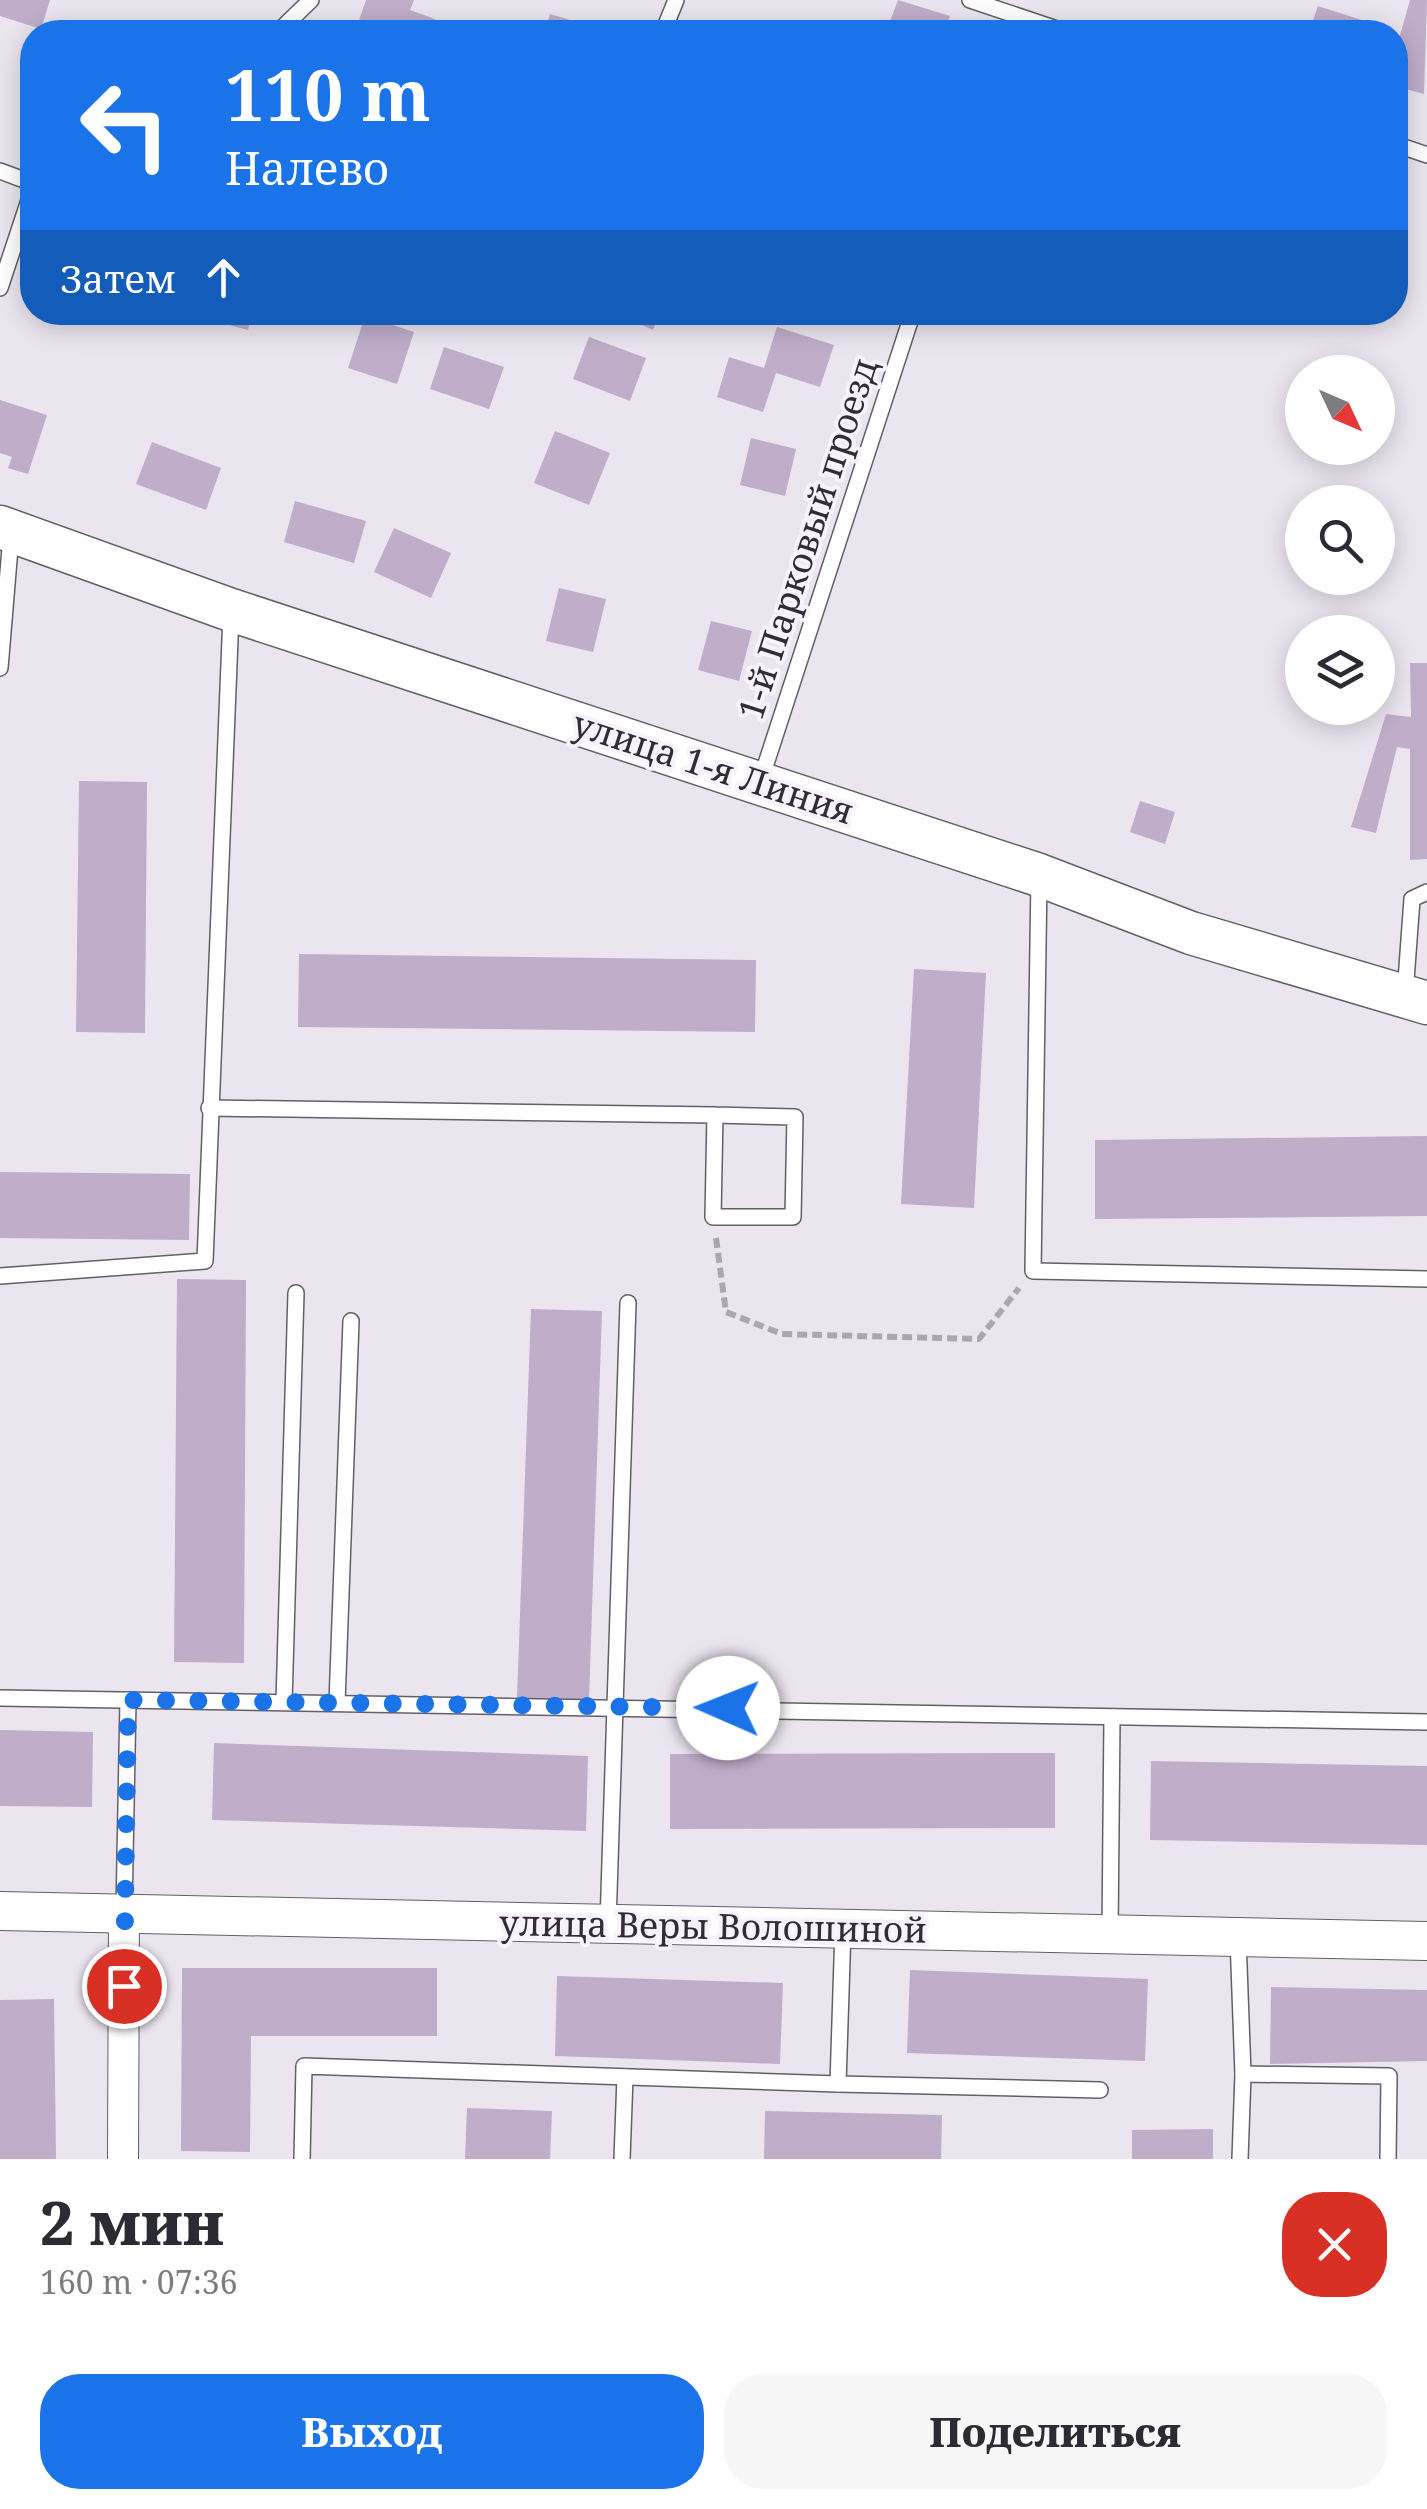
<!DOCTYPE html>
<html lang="ru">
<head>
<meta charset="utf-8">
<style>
	:root { --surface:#fff; --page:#f7f7f7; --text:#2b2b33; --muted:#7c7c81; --accent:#1a73e8 }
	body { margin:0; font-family:"Noto Serif",serif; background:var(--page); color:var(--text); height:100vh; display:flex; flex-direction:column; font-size:38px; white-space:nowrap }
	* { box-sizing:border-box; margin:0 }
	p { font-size:32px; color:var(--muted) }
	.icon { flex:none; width:55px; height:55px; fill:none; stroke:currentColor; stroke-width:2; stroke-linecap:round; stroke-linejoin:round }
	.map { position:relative; height:2159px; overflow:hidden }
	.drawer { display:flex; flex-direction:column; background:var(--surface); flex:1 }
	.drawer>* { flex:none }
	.hud { position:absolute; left:20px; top:20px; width:1388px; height:305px; border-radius:40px; box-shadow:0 5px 25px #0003; background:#1a73e8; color:#fff; overflow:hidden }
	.needle { width:65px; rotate:134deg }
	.tools { position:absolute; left:1285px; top:355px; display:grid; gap:20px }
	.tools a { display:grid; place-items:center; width:110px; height:110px; border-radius:50%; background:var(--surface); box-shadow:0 5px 25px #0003; font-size:50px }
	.pin { position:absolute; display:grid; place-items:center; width:85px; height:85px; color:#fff; margin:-42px; border:5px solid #fff; border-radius:50%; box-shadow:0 2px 10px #0007 }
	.me { position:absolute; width:110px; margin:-55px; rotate:271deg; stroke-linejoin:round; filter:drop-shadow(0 0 8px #0008) }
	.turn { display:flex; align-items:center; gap:35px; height:210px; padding:0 40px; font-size:45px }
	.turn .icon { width:130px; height:130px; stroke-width:2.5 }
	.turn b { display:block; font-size:70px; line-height:85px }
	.then { display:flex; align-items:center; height:95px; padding:0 40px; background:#0003; gap:20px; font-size:38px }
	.round { display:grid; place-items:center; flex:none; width:105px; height:105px; border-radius:40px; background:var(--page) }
	.headline { display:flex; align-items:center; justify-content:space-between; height:170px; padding:0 40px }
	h1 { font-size:60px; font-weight:800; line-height:75px }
	.button { display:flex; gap:20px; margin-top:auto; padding:20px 40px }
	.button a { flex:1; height:115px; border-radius:40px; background:var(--accent); color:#fff; font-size:40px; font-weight:800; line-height:115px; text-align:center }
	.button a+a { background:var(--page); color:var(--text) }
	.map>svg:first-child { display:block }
	.building { fill:#c0adca }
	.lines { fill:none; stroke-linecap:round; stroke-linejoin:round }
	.service-casing { stroke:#635f68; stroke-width:18 }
	.minor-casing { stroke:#635f68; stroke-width:32 }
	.tertiary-casing { stroke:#635f68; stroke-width:40 }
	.secondary-casing { stroke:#635f68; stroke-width:45 }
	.path { stroke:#aba7af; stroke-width:6; stroke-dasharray:10 5; stroke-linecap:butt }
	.service { stroke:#fff; stroke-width:15 }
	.minor { stroke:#fff; stroke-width:30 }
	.tertiary { stroke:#fff; stroke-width:38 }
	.secondary { stroke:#fff; stroke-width:42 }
	.route { stroke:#1a73e8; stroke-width:18; stroke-dasharray:0 32.4 }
	.labels { text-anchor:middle; stroke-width:8; stroke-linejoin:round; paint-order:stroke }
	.street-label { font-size:35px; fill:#302e32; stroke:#f8f2fd }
</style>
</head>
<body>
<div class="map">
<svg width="1427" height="2159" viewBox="0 0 1427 2159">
	<rect width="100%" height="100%" fill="#ebe5f0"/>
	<!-- building -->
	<g class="building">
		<path d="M0 0H50L41 29 0 16Z"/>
		<path d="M366 0H414L410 10 435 19 431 32H386L358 23Z"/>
		<path d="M898 0 950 16 944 32H886Z"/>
		<path d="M1410 0H1427L1424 94 1395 86V53Z"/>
		<path d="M1318 6 1377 25 1375 32H1309Z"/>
		<path d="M550 14 600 29 599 32H545Z"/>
		<path d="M199 312H252L248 330 198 317Z"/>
		<path d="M615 312H660L653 330Z"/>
		<path d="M365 316 414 332 397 384 348 368Z"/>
		<path d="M777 327 834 345 820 387 776 373 763 412 717 397 729 357 764 368Z"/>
		<path d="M589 337 646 358 630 401 573 379Z"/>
		<path d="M444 347 504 367 489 409 430 389Z"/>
		<path d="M0 400 47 415 28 474 8 468 12 457 0 453Z"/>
		<path d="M555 431 610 453 589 505 534 483Z"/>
		<path d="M751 438 796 449 785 496 740 485Z"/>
		<path d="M152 442 221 468 206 510 136 484Z"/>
		<path d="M295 501 366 521 354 563 284 542Z"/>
		<path d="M394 528 451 553 431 598 374 572Z"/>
		<path d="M559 588 606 599 593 652 546 641Z"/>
		<path d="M711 621 752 631 739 681 698 670Z"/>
		<path d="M1410 663H1427V859L1410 860V749L1397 747 1376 833 1351 827 1386 714 1411 717Z"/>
		<path d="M79 781 147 782 145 1033 76 1032Z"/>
		<path d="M1140 801 1175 812 1165 844 1130 832Z"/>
		<path d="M299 954 756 960 755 1032 298 1027Z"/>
		<path d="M914 969 986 973 974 1208 901 1204Z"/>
		<path d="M1427 1136V1216L1095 1219V1140Z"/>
		<path d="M0 1172 190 1174 189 1240 0 1238Z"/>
		<path d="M177 1279 246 1280 244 1663 174 1662Z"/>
		<path d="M531 1309 602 1311 589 1700 517 1698Z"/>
		<path d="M0 1730 93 1732 92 1807 0 1806Z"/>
		<path d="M214 1743 588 1756 586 1831 212 1820Z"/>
		<path d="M1055 1753V1828L670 1829V1754Z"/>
		<path d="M1151 1761 1427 1766V1845L1150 1840Z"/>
		<path d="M182 1968H437V2036H251L250 2152 181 2151Z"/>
		<path d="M910 1970 1148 1979 1145 2061 907 2053Z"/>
		<path d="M557 1976 783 1983 780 2064 555 2056Z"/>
		<path d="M1271 1987 1427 1990V2061L1270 2064Z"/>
		<path d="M54 1999 56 2159H0V2000Z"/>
		<path d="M467 2108 552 2111 550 2159H465Z"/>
		<path d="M765 2111 942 2115 941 2159H764Z"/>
		<path d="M1213 2129V2159H1132V2130Z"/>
	</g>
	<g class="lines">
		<defs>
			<g id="service">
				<path d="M970 0 1066 32"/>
				<path d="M278 32 311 0"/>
				<path d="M663 32 676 0"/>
				<path d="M1395 144 1427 155"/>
				<path d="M0 171 32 183"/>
				<path d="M0 288 32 191"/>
				<path d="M0 668 11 536"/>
				<path d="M761 779 913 312"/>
				<path d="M1039 879 1033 1271 1427 1279"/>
				<path d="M1405 994 1412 899 1427 892"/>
				<path d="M209 1108 715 1115 795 1117 793 1217H713L715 1115"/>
				<path d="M0 1276 205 1261 231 614"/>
				<path d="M0 1698 1427 1722"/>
				<path d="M284 1702 296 1293"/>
				<path d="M337 1703 351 1321"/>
				<path d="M124 1911 128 1700"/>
				<path d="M608 1924 628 1303"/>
				<path d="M1110 1935 1112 1717"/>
				<path d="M1238 1938 1243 2074"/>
				<path d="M838 2084 1100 2090"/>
				<path d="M302 2159 304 2066 838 2084 843 1929"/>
				<path d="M622 2159 625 2077"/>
				<path d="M1240 2159 1243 2074 1389 2076 1388 2159"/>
			</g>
			<path id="minor" d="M123 2159 124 1914"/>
			<path id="tertiary" d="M0 1911 1427 1941"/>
			<path id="secondary" d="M0 527 231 610 1039 875 1191 933 1427 1003"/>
		</defs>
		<!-- service casing -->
		<use href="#service" class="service-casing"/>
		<!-- minor casing -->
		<use href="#minor" class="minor-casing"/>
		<!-- tertiary casing -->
		<use href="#tertiary" class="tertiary-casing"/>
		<!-- secondary casing -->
		<use href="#secondary" class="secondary-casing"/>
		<!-- path -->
		<path class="path" d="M716 1238 726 1312 782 1334 979 1339 1019 1288"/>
		<!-- service -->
		<use href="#service" class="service"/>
		<!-- minor -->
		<use href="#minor" class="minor"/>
		<!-- tertiary -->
		<use href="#tertiary" class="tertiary"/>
		<!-- secondary -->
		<use href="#secondary" class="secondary"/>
	</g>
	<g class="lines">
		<!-- route -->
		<path class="route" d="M124 1986 128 1700 728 1708"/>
	</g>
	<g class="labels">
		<!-- street labels -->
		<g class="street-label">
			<text transform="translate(808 539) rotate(-72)" y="12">1-й Парковый проезд</text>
			<text transform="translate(713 768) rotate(18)" y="12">улица 1-я Линия</text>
			<text transform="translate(713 1927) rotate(1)" y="12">улица Веры Волошиной</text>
		</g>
	</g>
</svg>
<div class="tools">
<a><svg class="needle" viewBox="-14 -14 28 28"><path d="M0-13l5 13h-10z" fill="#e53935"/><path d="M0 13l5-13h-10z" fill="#7c7c81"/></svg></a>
<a><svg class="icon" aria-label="search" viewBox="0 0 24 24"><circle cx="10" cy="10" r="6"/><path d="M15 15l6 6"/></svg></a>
<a><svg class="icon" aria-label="layers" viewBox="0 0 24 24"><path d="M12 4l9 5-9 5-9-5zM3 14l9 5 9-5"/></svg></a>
</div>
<div class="pin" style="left:124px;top:1986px;background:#d93025"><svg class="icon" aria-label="arrive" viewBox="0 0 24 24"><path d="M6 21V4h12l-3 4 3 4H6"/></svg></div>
<svg class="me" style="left:728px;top:1708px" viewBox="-20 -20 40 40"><circle r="19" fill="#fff"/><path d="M0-13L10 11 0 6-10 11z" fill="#1a73e8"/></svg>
<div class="hud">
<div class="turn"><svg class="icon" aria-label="left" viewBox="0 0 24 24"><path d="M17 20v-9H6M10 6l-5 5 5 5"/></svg><div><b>110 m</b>Налево</div></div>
<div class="then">Затем<svg class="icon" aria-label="ahead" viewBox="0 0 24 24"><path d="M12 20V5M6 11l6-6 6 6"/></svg></div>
</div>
</div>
<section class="drawer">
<div class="headline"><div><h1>2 мин</h1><p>160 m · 07:36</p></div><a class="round" style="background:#d93025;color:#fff"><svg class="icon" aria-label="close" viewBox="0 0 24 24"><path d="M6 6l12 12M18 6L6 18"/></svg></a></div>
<div class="button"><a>Выход</a><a>Поделиться</a></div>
</section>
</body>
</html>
